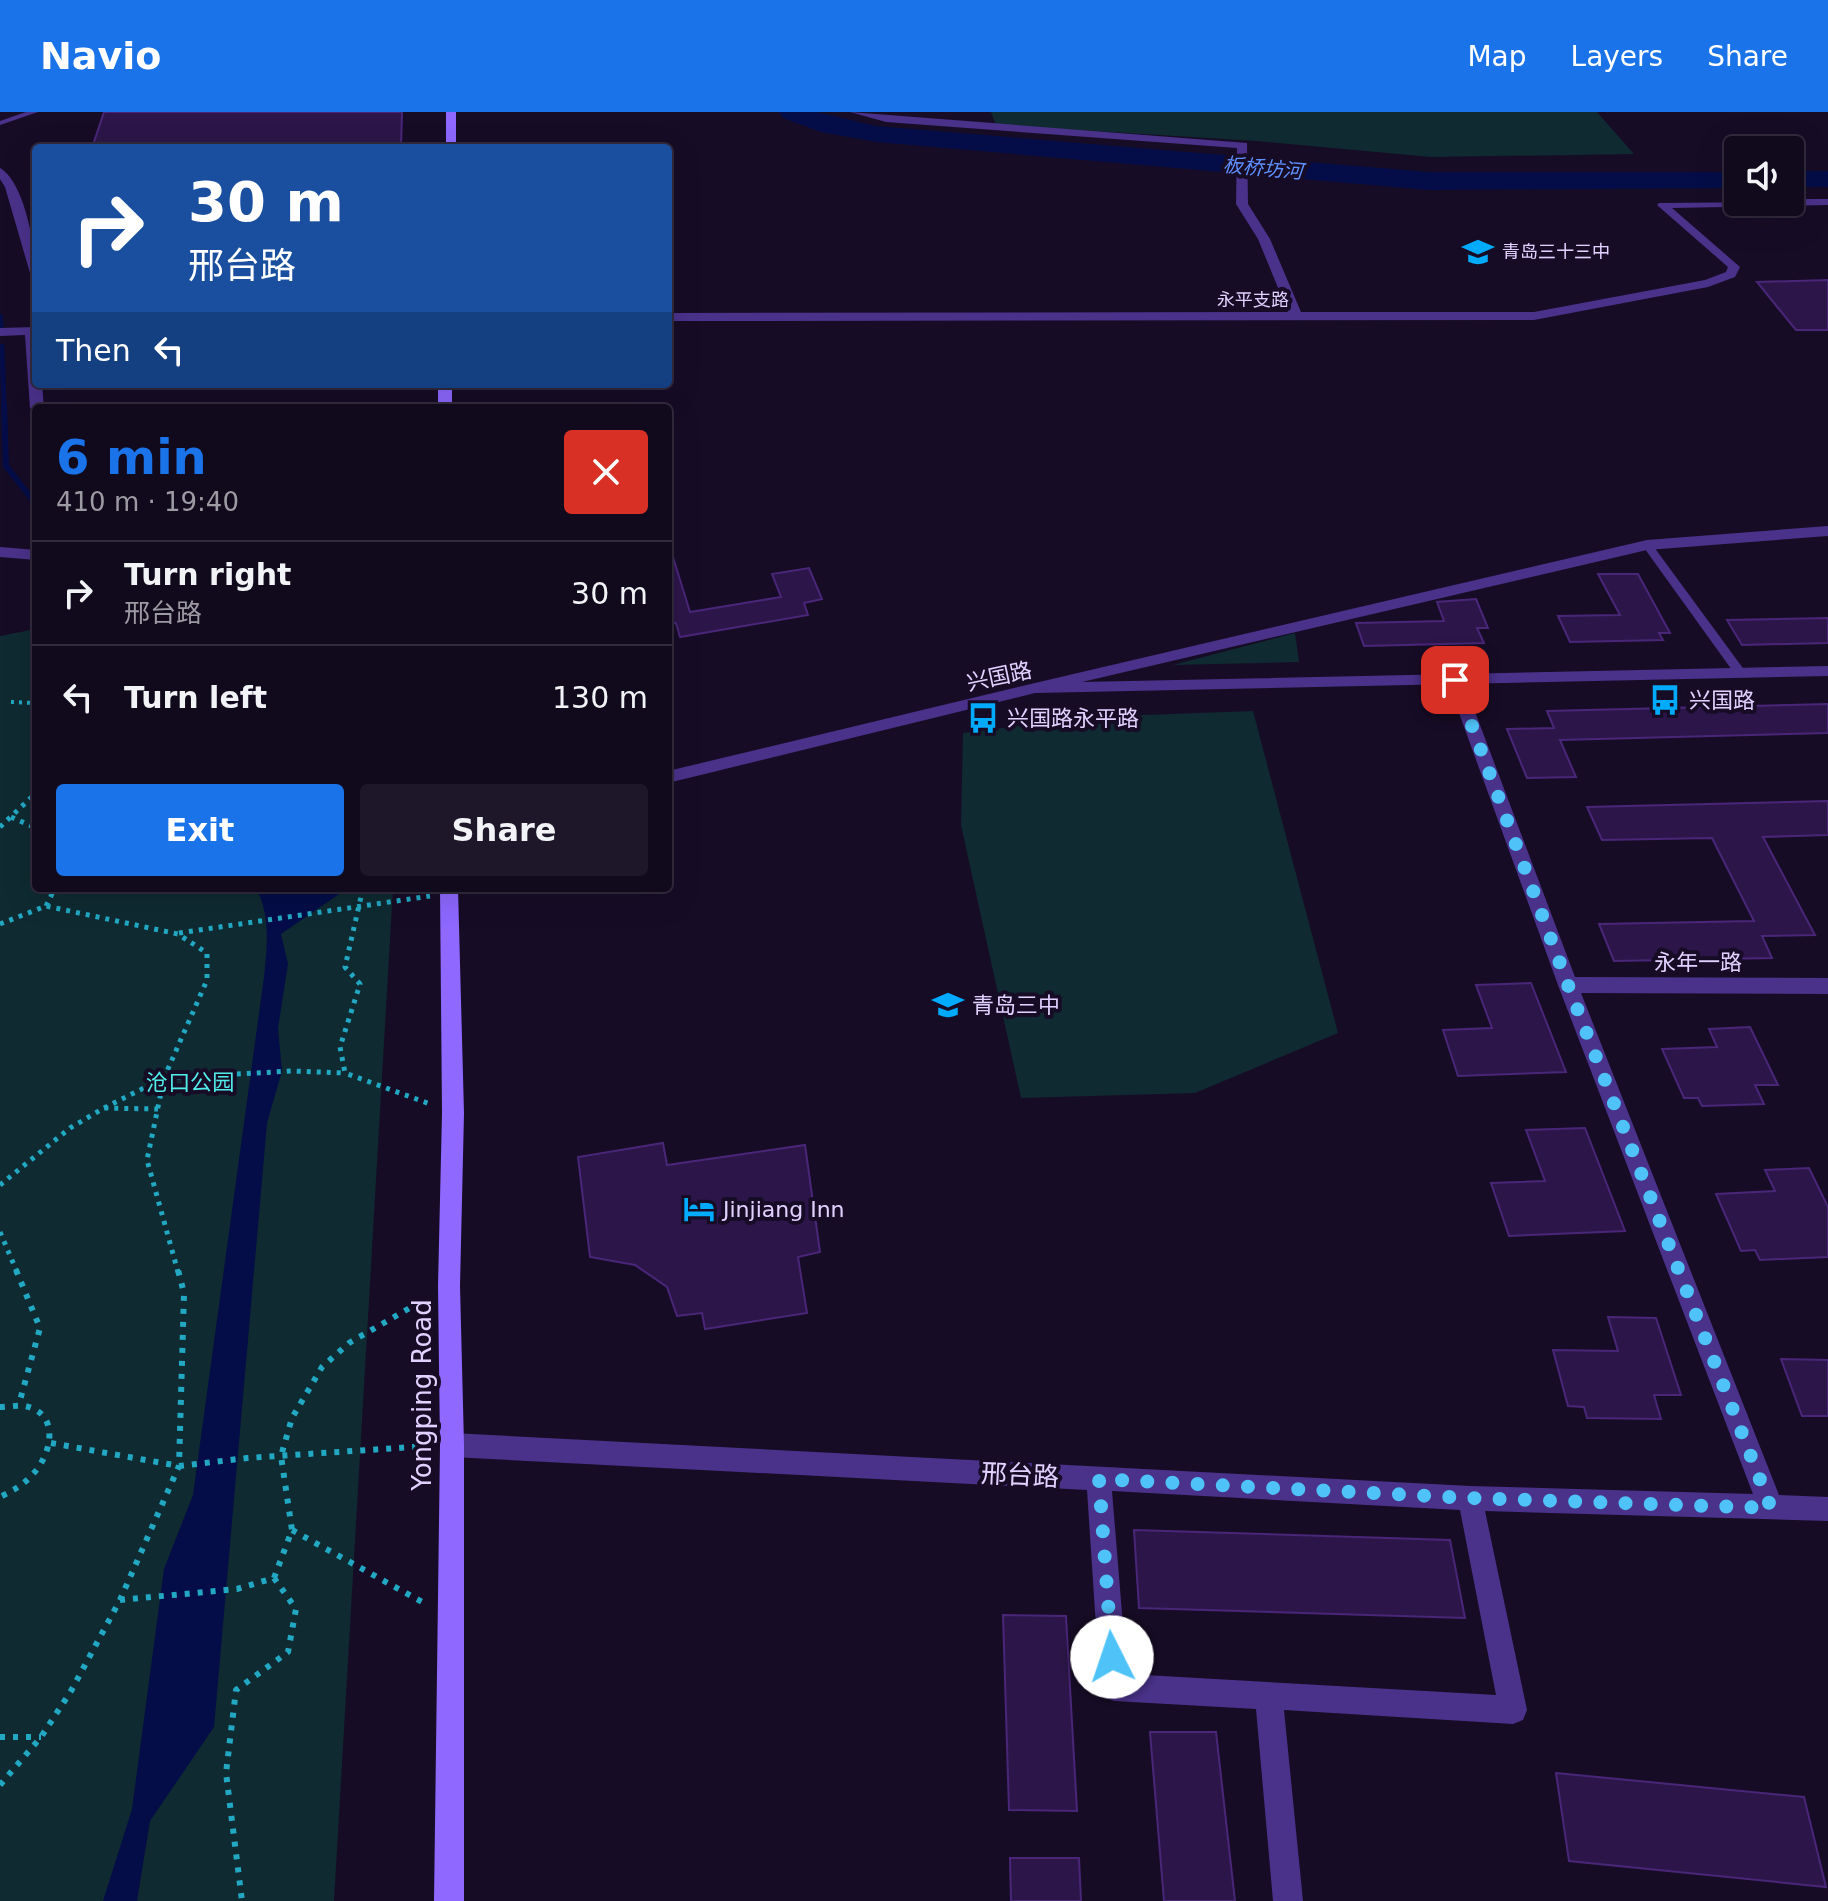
<!DOCTYPE html>
<html lang="en">
<head>
<meta charset="utf-8">
<style>
	:root { --surface:#11091c; --page:#1e1729; --text:#f1f3f6; --muted:#9c9aa3; --line:#302a3b; --accent:#1a73e8 }
	body { margin:0; font-family:"DejaVu Sans","Noto Sans SC",sans-serif; background:var(--page); color:var(--text); height:100vh; display:flex; flex-direction:column; font-size:30px; white-space:nowrap }
	* { box-sizing:border-box; margin:0 }
	p { font-size:26px; color:var(--muted) }
	.icon { flex:none; width:44px; height:44px; fill:none; stroke:currentColor; stroke-width:2; stroke-linecap:round; stroke-linejoin:round }
	.map { position:relative; flex:1; overflow:hidden }
	.details { position:absolute; left:32px; top:292px; width:640px; height:488px; display:flex; flex-direction:column; background:var(--surface); border-radius:8px; box-shadow:0 8px 32px #0002,0 0 0 2px var(--line) }
	.details>* { flex:none }
	.hud { position:absolute; left:32px; top:32px; width:640px; height:244px; border-radius:8px; box-shadow:0 8px 32px #0002,0 0 0 2px var(--line); background:#1a4fa0; color:#fff; overflow:hidden }
	.controls { position:absolute; left:1724px; top:24px; display:grid; gap:16px }
	.controls a { display:grid; place-items:center; width:80px; height:80px; border-radius:8px; background:var(--surface); box-shadow:0 8px 32px #0002,0 0 0 2px var(--line); font-size:40px }
	.pin { position:absolute; display:grid; place-items:center; width:68px; height:68px; color:#fff; margin:-34px; border-radius:16px; box-shadow:0 4px 12px #0006 }
	.me { position:absolute; width:88px; margin:-44px; rotate:356deg; stroke-linejoin:round; filter:drop-shadow(0 0 6px #0008) }
	.turn { display:flex; align-items:center; gap:28px; height:168px; padding:0 24px; font-size:36px }
	.turn .icon { width:104px; height:104px; stroke-width:2.5 }
	.turn b { display:block; font-size:56px; line-height:68px }
	.then { display:flex; align-items:center; height:76px; padding:0 24px; background:#0003; gap:16px; font-size:30px }
	.round { display:grid; place-items:center; flex:none; width:84px; height:84px; border-radius:8px; background:var(--page) }
	.head { display:flex; align-items:center; justify-content:space-between; height:136px; padding:0 24px }
	h1 { font-size:48px; font-weight:700; line-height:60px; color:var(--accent) }
	.primary-button { display:flex; gap:16px; margin-top:auto; padding:16px 24px }
	.primary-button a { flex:1; height:92px; border-radius:8px; background:var(--accent); color:#fff; font-size:32px; font-weight:700; line-height:92px; text-align:center }
	.primary-button a+a { background:var(--page); color:var(--text) }
	ul { padding:0; list-style:none }
	li { display:flex; align-items:center; gap:24px; height:104px; padding:0 24px; border-top:2px solid var(--line) }
	li div { flex:1 }
	li b { display:block; font-size:30px }
	li em { font-style:normal }
	header { display:flex; align-items:center; gap:48px; box-sizing:border-box; height:112px; padding:0 40px; background:var(--accent); color:#fff }
	header strong { font-size:38px }
	nav { display:flex; gap:44px; margin-inline-start:auto; font-size:28px }
	.map>svg:first-child { display:block }
	.green { fill:#0f2a31 }
	.water { fill:#040d47 }
	.lines { fill:none; stroke-linecap:round; stroke-linejoin:round }
	.stream-far1 { stroke:#040d47; stroke-width:5 }
	.stream { stroke:#040d47; stroke-width:6 }
	.river { fill:#040d47; fill-rule:evenodd }
	.building { fill:#2c1649; stroke:#492678; stroke-width:2 }
	.path-far2 { stroke:#22a8c3; stroke-width:4; stroke-dasharray:3 5; stroke-linecap:butt }
	.path-far1 { stroke:#22a8c3; stroke-width:5; stroke-dasharray:4 6; stroke-linecap:butt }
	.path { stroke:#22a8c3; stroke-width:6; stroke-dasharray:5 8; stroke-linecap:butt }
	.service { fill:#4a328a; fill-rule:evenodd }
	.minor { fill:#4a328a; fill-rule:evenodd }
	.tertiary { fill:#4a328a; fill-rule:evenodd }
	.secondary { fill:#8e68ff; fill-rule:evenodd }
	.route { stroke:#4fc3f7; stroke-width:14; stroke-dasharray:0 25.2 }
	.labels { text-anchor:middle; stroke-width:8; stroke-linejoin:round; paint-order:stroke }
	.far-poi-label { font-size:18px; fill:#e1d1ff; stroke:#170c26; text-anchor:start }
	.far-street-label { font-size:18px; fill:#e1d1ff; stroke:#170c26 }
	.far-water-label { font-size:20px; font-style:italic; fill:#5f91ff; stroke:#170c26 }
	.street-label { font-size:22px; fill:#e1d1ff; stroke:#170c26 }
	.poi-label { font-size:22px; fill:#e1d1ff; stroke:#170c26; text-anchor:start }
	.park-label { font-size:22px; fill:#50ece8; stroke:#170c26 }
	.near-street-label { font-size:26px; fill:#e1d1ff; stroke:#170c26 }
</style>
</head>
<body>
<header>
<strong>Navio</strong>
<nav><a>Map</a><a>Layers</a><a>Share</a></nav>
</header>
<div class="map">
<svg width="1828" height="1789" viewBox="0 0 1828 1789">
	<rect width="100%" height="100%" fill="#170c26"/>
	<!-- green -->
	<g class="green">
		<path d="M991 0H1597L1634 42 1431 45 1257 29 996 13Z"/>
		<path d="M36 517V776H393L334 1789H0V524Z"/>
		<path d="M1295 521 1299 550 1173 553Z"/>
		<path d="M1253 599 1338 921 1195 981 1021 986 961 713 963 621 1090 605Z"/>
	</g>
	<!-- water -->
	<path class="water" d="M256 776H348L281 822 288 852 278 916 282 959 267 1011 214 1615 150 1709 137 1789H103L132 1697 164 1457 193 1383 264 865C267 835 271 804 256 776Z"/>
	<g class="lines">
		<!-- stream-far1 -->
		<g class="stream-far1">
			<path d="M0 204 1 214"/>
			<path d="M2 234 4 294"/>
		</g>
		<!-- stream -->
		<path class="stream" d="M4 292 6 354 36 392"/>
		<!-- river -->
		<g class="river">
			<path d="M779 0H817L876 14 1429 60H1738V76L1429 78 876 30 821 20 783 6Z"/>
			<rect x="1790" y="59" width="38" height="16"/>
		</g>
	</g>
	<!-- building -->
	<g class="building">
		<path d="M104 0H402L401 36H92Z"/>
		<path d="M1828 168V218H1796L1757 170Z"/>
		<path d="M673 445 690 500 781 485 772 462 809 456 822 487 804 491 808 503 680 525 676 511 668 512V446Z"/>
		<path d="M1598 462H1638L1670 521H1659L1663 528 1570 530 1558 504 1620 503Z"/>
		<path d="M1476 487 1488 516H1477L1484 531 1364 534 1356 511 1444 509 1437 490Z"/>
		<path d="M1828 506V531L1742 533 1727 508Z"/>
		<path d="M1828 592V621L1560 628 1576 665 1527 666 1507 617 1554 616 1547 599Z"/>
		<path d="M1828 689V723L1763 725 1815 823 1762 824 1772 846 1614 849 1599 812 1754 809 1712 726 1602 728 1587 695Z"/>
		<path d="M1531 871 1566 960 1458 964 1443 918 1492 916 1476 873Z"/>
		<path d="M1750 915 1778 973H1755L1764 992 1702 994 1698 986H1684L1662 937 1717 935 1709 917Z"/>
		<path d="M1585 1016 1625 1119 1509 1124 1491 1071 1545 1069 1526 1018Z"/>
		<path d="M663 1031 667 1053 805 1033 820 1140 798 1145 807 1201 705 1217 702 1201 677 1204 667 1175 635 1153 590 1145 578 1045Z"/>
		<path d="M1809 1056 1828 1095V1145L1760 1148 1755 1138 1741 1139 1716 1082 1775 1079 1765 1058Z"/>
		<path d="M1608 1205 1656 1206 1681 1283H1654L1661 1307 1587 1306 1584 1295 1568 1294 1553 1238 1618 1239Z"/>
		<path d="M1781 1247 1828 1248V1304H1802Z"/>
		<path d="M1134 1418 1450 1428 1465 1506 1139 1496Z"/>
		<path d="M1003 1503 1066 1504 1077 1699 1009 1698Z"/>
		<path d="M1150 1620H1216L1235 1789H1164Z"/>
		<path d="M1556 1661 1804 1685 1826 1775 1569 1749Z"/>
		<path d="M1010 1746H1079L1081 1789H1011Z"/>
	</g>
	<g class="lines">
		<!-- path-far2 -->
		<path class="path-far2" d="M11 590 36 591"/>
		<!-- path-far1 -->
		<g class="path-far1">
			<path d="M11 705 36 716"/>
			<path d="M0 715 36 681"/>
			<path d="M363 776 345 855 360 872 340 935 345 961 430 992"/>
			<path d="M46 794 55 776"/>
			<path d="M0 812 46 794 178 822 207 841V868L164 966 147 1048 178 1160"/>
			<path d="M179 821 430 784"/>
			<path d="M104 996 164 966 292 959 345 961"/>
			<path d="M0 1073 70 1016 104 996 158 997"/>
			<path d="M0 1120 17 1160"/>
		</g>
		<!-- path -->
		<g class="path">
			<path d="M16 1158 40 1216 19 1292"/>
			<path d="M0 1295C8 1295 18 1293 25 1294 62 1302 51 1345 31 1364 22 1374 12 1379 0 1385"/>
			<path d="M51 1331 179 1354 247 1346 428 1334"/>
			<path d="M292 1418 424 1491"/>
			<path d="M274 1466 292 1418 281 1344 292 1306 322 1255 349 1231 427 1186"/>
			<path d="M120 1488 237 1477 274 1466 296 1497 288 1540 236 1578 226 1661 242 1789"/>
			<path d="M0 1625H41"/>
			<path d="M0 1673 41 1625 71 1579 120 1488 179 1354 184 1181 178 1158"/>
		</g>
		<!-- service -->
		<g class="service">
			<path d="M26 0H38L0 13V9Z"/>
			<path d="M1647 430 1651 431 1745 559V565H1737L1642 433Z"/>
		</g>
		<!-- minor -->
		<g class="minor">
			<path d="M850 0 1247 31 1248 92 1270 127 1301 200H1534L1705 168 1726 160 1728 155 1657 93 1659 91 1790 90V87H1828V93L1672 96 1740 155 1735 165 1708 175 1534 208 668 209V201L1288 200 1258 127 1236 92 1237 36 886 10Z"/>
			<path d="M0 56C25 70 36 138 36 165L30 161 5 75 0 67Z"/>
			<path d="M36 215V272H42L44 296H36V300L30 296 25 223 0 224V216Z"/>
			<path d="M1828 414V424L1647 438 1035 581 1027 576 1035 571 1647 428Z"/>
			<path d="M0 435 36 438V448L0 445Z"/>
			<path d="M1455 563 1463 568 1575 865 1828 866V882L1581 881 1779 1383 1828 1385V1409L1485 1399 1527 1598 1523 1608 1513 1612 1284 1598 1303 1789H1273L1256 1597 1114 1589 1104 1585 1100 1575 1087 1378 452 1345 443 1341 440 1333 443 1325 452 1321 1470 1374 1753 1382 1558 873 1447 568ZM1112 1379 1460 1398 1496 1583 1127 1562Z"/>
		</g>
		<!-- tertiary -->
		<path class="tertiary" d="M1828 554V564L1035 581 668 671V659L1035 571Z"/>
		<!-- secondary -->
		<g class="secondary">
			<rect x="446" y="0" width="10" height="36"/>
			<rect x="438" y="272" width="14" height="24"/>
			<path d="M440 776H458L464 1001 460 1174 464 1333V1789H434L440 1333 438 1174 442 1001Z"/>
		</g>
	</g>
	<g class="lines">
		<!-- route -->
		<path class="route" d="M1112 1545 1099 1367 1470 1386 1771 1396 1568 873 1455 568"/>
	</g>
	<!-- icons -->
	<defs>
		<symbol id="school-bare" viewBox="-9 -9 18 18"><path d="M0-5L7-2L0 1L-7-2ZM-4 1L0 2.5L4 1V4Q0 6-4 4Z" fill="#00aafc" stroke="#170c26" stroke-width="2.5" paint-order="stroke"/></symbol>
		<symbol id="bus-bare" viewBox="-9 -9 18 18"><path d="M-5-6H5V4H4V6H2V4H-2V6H-4V4H-5ZM-3.5-4V0h7V-4ZM-3.5 1.2v1.5H-2V1.2ZM2 1.2v1.5H3.5V1.2Z" fill="#00aafc" stroke="#170c26" stroke-width="2.5" paint-order="stroke"/></symbol>
		<symbol id="hotel-bare" viewBox="-9 -9 18 18"><path d="M-6-4.5h1.5V1H6V5H4.5V3h-9V5H-6ZM-4 0a1.8 1.8 0 1 1 3.6 0ZM.5 0V-2.5h3Q6-2.5 6 0Z" fill="#00aafc" stroke="#170c26" stroke-width="2.5" paint-order="stroke"/></symbol>
	</defs>
	<g fill-rule="evenodd">
		<use href="#school-bare" x="1456" y="118" width="44" height="44"/>
		<use href="#bus-bare" x="1643" y="566" width="44" height="44"/>
		<use href="#bus-bare" x="961" y="584" width="44" height="44"/>
		<use href="#school-bare" x="926" y="871" width="44" height="44"/>
		<use href="#hotel-bare" x="677" y="1075" width="44" height="44"/>
	</g>
	<g class="labels">
		<!-- far-poi labels -->
		<g class="far-poi-label">
			<text x="1502" y="146">青岛三十三中</text>
		</g>
		<!-- far-street labels -->
		<g class="far-street-label">
			<text x="1253" y="194">永平支路</text>
		</g>
		<!-- far-water labels -->
		<g class="far-water-label">
			<text transform="translate(1263 56) rotate(5)" y="7">板桥坊河</text>
		</g>
		<!-- street labels -->
		<g class="street-label">
			<text transform="translate(999 564) rotate(-12)" y="8">兴国路</text>
			<text x="1698" y="858">永年一路</text>
		</g>
		<!-- poi labels -->
		<g class="poi-label">
			<text x="1689" y="596">兴国路</text>
			<text x="1007" y="614">兴国路永平路</text>
			<text x="972" y="901">青岛三中</text>
			<text x="723" y="1105">Jinjiang Inn</text>
		</g>
		<!-- park labels -->
		<g class="park-label">
			<text x="190" y="978">沧口公园</text>
		</g>
		<!-- near-street labels -->
		<g class="near-street-label">
			<text transform="translate(422 1283) rotate(-90)" y="9">Yongping Road</text>
			<text transform="translate(1020 1363) rotate(3)" y="9">邢台路</text>
		</g>
	</g>
</svg>
<div class="controls">
<a><svg class="icon" aria-label="sound" viewBox="0 0 24 24"><path d="M4 9h4l5-4v14l-5-4H4zM17 9q2 3 0 6"/></svg></a>
</div>
<div class="pin" style="left:1455px;top:568px;background:#d93025"><svg class="icon" aria-label="arrive" viewBox="0 0 24 24"><path d="M6 21V4h12l-3 4 3 4H6"/></svg></div>
<svg class="me" style="left:1112px;top:1545px" viewBox="-20 -20 40 40"><circle r="19" fill="#fff"/><path d="M0-13L10 11 0 6-10 11z" fill="#4fc3f7"/></svg>
<div class="hud">
<div class="turn"><svg class="icon" aria-label="right" viewBox="0 0 24 24"><path d="M7 20v-9h11M14 6l5 5-5 5"/></svg><div><b>30 m</b>邢台路</div></div>
<div class="then">Then<svg class="icon" aria-label="left" viewBox="0 0 24 24"><path d="M17 20v-9H6M10 6l-5 5 5 5"/></svg></div>
</div>
<section class="details">
<div class="head"><div><h1>6 min</h1><p>410 m · 19:40</p></div><a class="round" style="background:#d93025;color:#fff"><svg class="icon" aria-label="close" viewBox="0 0 24 24"><path d="M6 6l12 12M18 6L6 18"/></svg></a></div>
<ul>
<li><svg class="icon" aria-label="right" viewBox="0 0 24 24"><path d="M7 20v-9h11M14 6l5 5-5 5"/></svg><div><b>Turn right</b><p>邢台路</p></div><em>30 m</em></li>
<li><svg class="icon" aria-label="left" viewBox="0 0 24 24"><path d="M17 20v-9H6M10 6l-5 5 5 5"/></svg><div><b>Turn left</b></div><em>130 m</em></li>
</ul>
<div class="primary-button"><a>Exit</a><a>Share</a></div>
</section>
</div>
</body>
</html>
